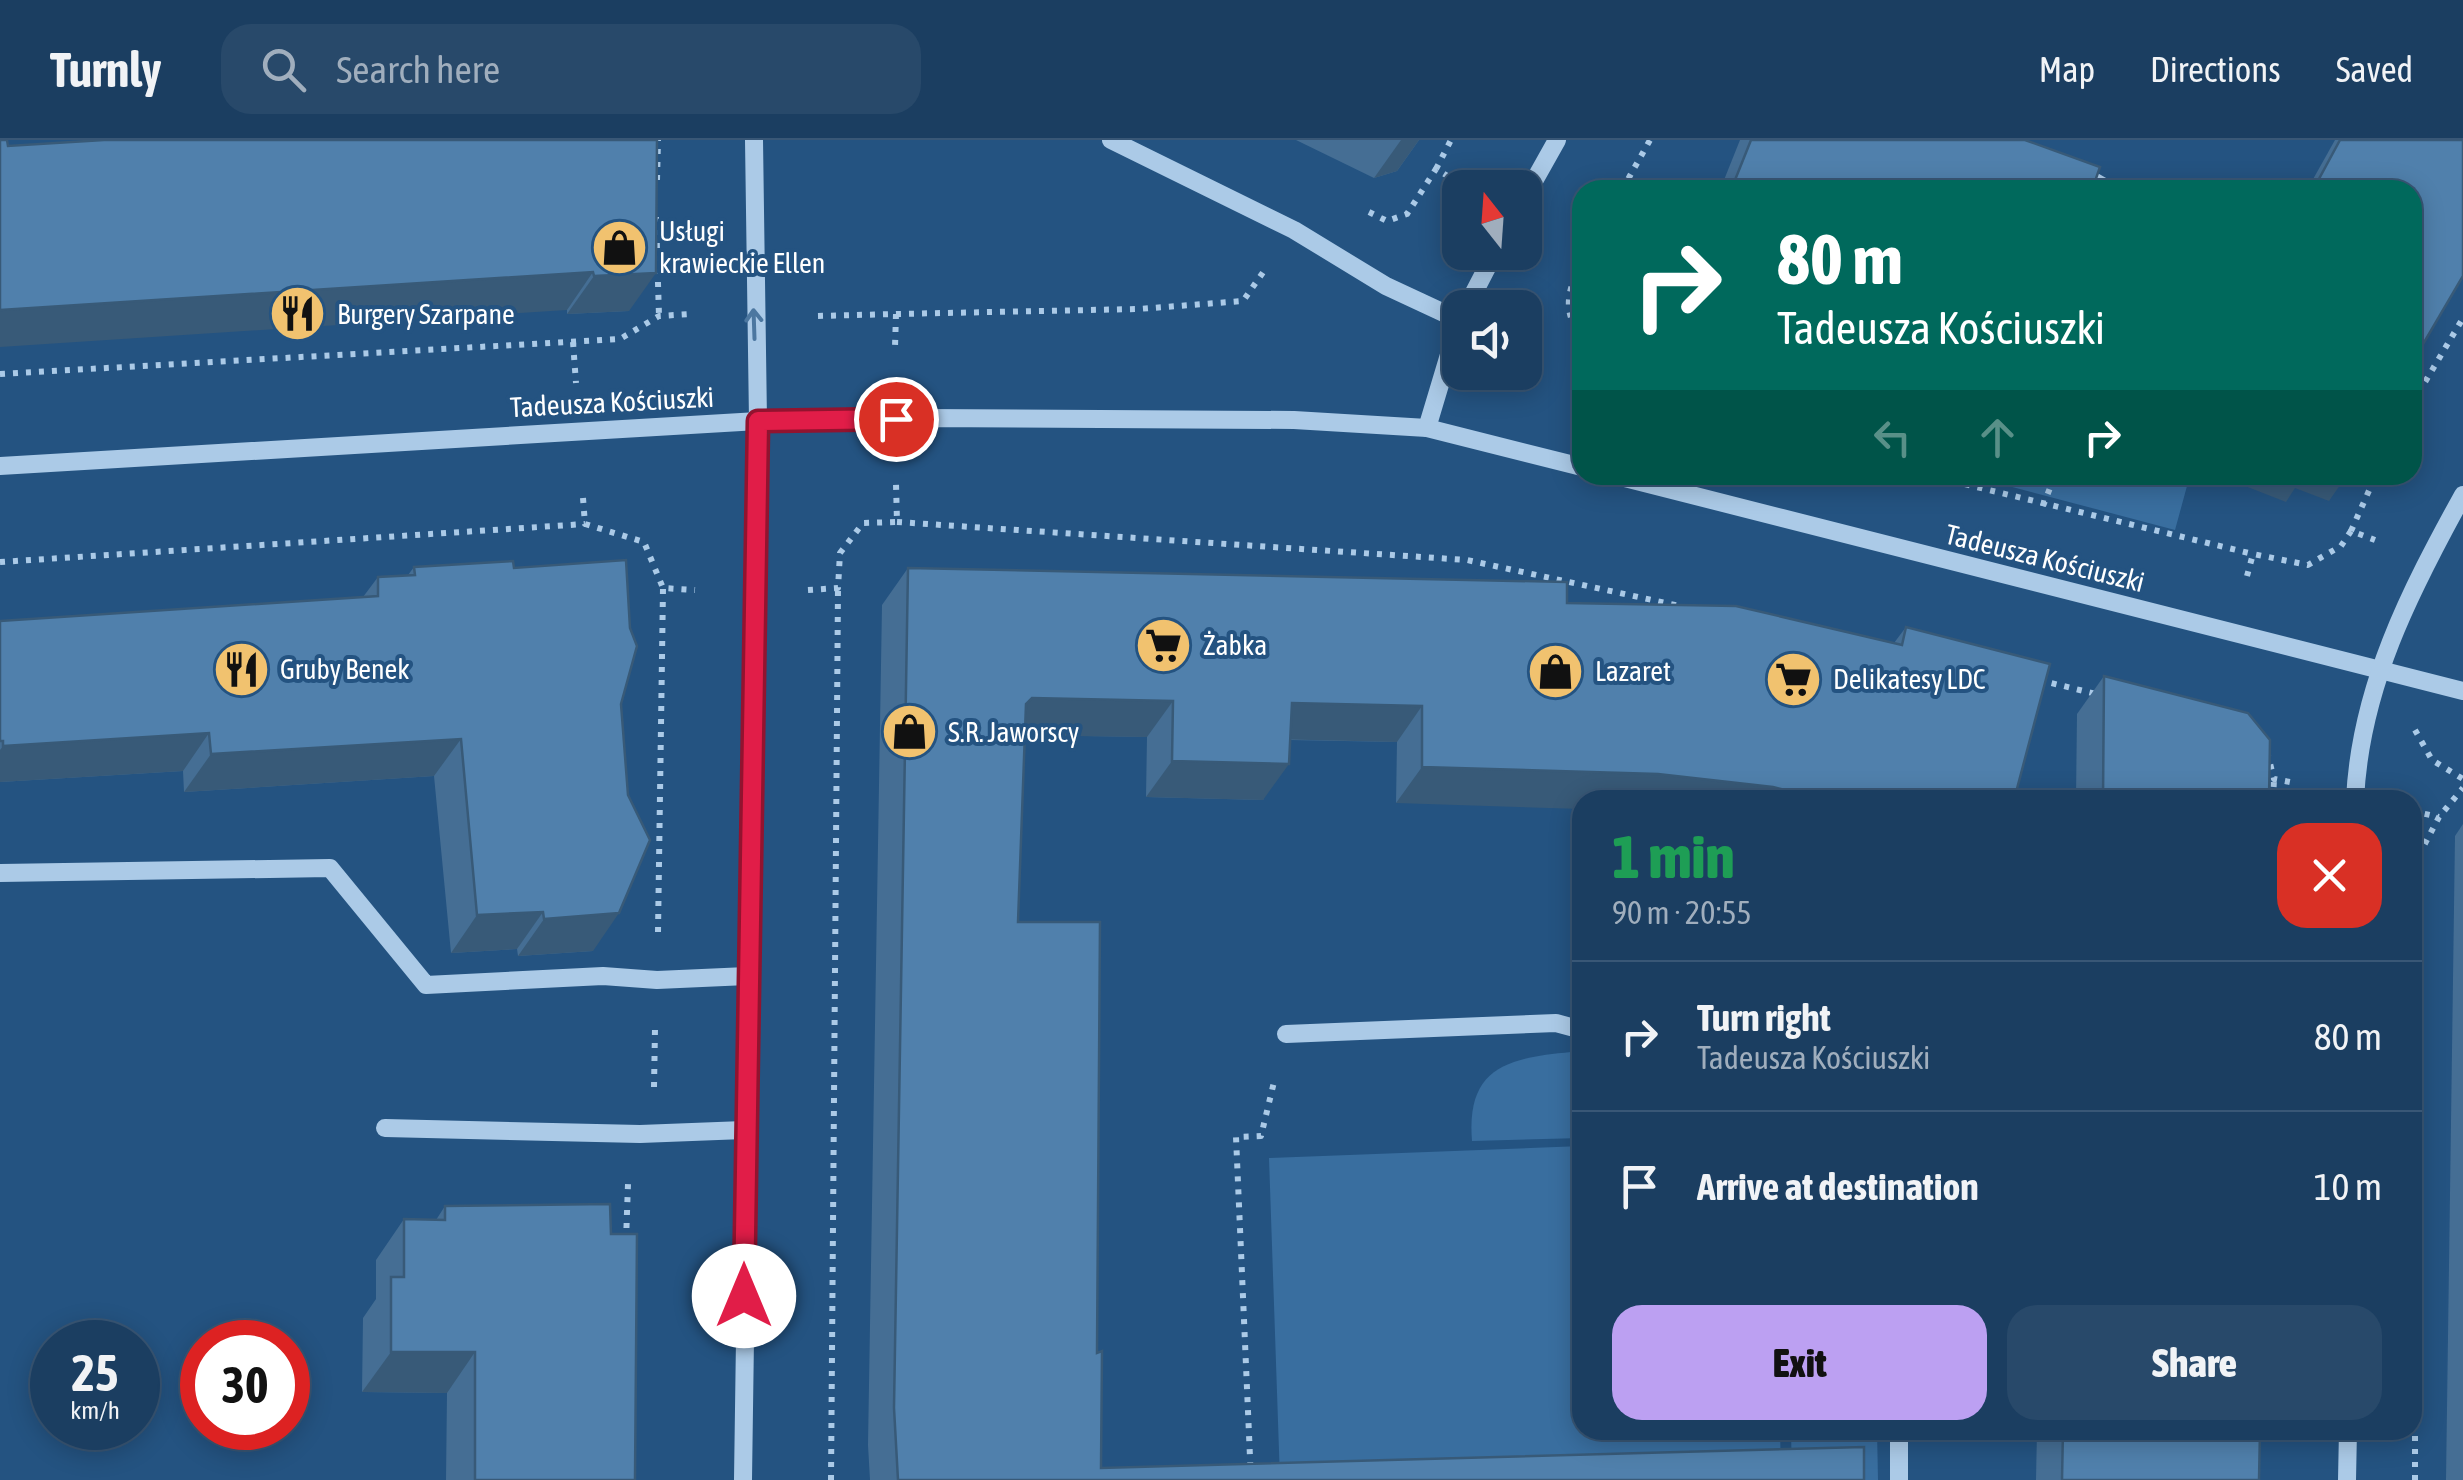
<!DOCTYPE html>
<html lang="en">
<head>
<meta charset="utf-8">
<style>
	:root { --surface:#1b3e61; --page:#28496a; --text:#f1f3f6; --muted:#a0aebd; --line:#395776; --accent:#bca0f2 }
	body { margin:0; font-family:"Asap Condensed",sans-serif; background:var(--page); color:var(--text); height:100vh; display:flex; flex-direction:column; font-size:38px; white-space:nowrap }
	* { box-sizing:border-box; margin:0 }
	p { font-size:32px; color:var(--muted) }
	.icon { flex:none; width:55px; height:55px; fill:none; stroke:currentColor; stroke-width:2; stroke-linecap:round; stroke-linejoin:round }
	.map { position:relative; flex:1; overflow:hidden }
	.drawer { position:absolute; left:1572px; top:650px; width:850px; height:650px; display:flex; flex-direction:column; background:var(--surface); border-radius:30px; box-shadow:0 5px 25px #0003,0 0 0 2px var(--line) }
	.drawer>* { flex:none }
	.guide { position:absolute; left:1572px; top:40px; width:850px; height:305px; border-radius:30px; box-shadow:0 5px 25px #0003,0 0 0 2px var(--line); background:#00695c; color:#fff; overflow:hidden }
	.needle { width:65px; rotate:343deg }
	.tools { position:absolute; left:1442px; top:30px; display:grid; gap:20px }
	.tools a { display:grid; place-items:center; width:100px; height:100px; border-radius:20px; background:var(--surface); box-shadow:0 5px 25px #0003,0 0 0 2px var(--line); font-size:50px }
	.speed { position:absolute; left:30px; top:1180px; display:flex; gap:20px; font-size:50px; font-weight:700; text-align:center }
	.speed>* { display:grid; place-content:center; width:130px; height:130px; border-radius:50%; background:var(--surface); box-shadow:0 5px 25px #0003,0 0 0 2px var(--line); line-height:1 }
	.speed small { font-size:25px; font-weight:400 }
	.speed .limit { border:15px solid #d22; background:#fff; color:#111 }
	.pin { position:absolute; display:grid; place-items:center; width:85px; height:85px; color:#fff; margin:-42px; border:5px solid #fff; border-radius:50%; box-shadow:0 2px 10px #0007 }
	.me { position:absolute; width:110px; margin:-55px; rotate:0deg; stroke-linejoin:round; filter:drop-shadow(0 0 8px #0008) }
	.turn { display:flex; align-items:center; gap:35px; height:210px; padding:0 40px; font-size:45px }
	.turn .icon { width:130px; height:130px; stroke-width:2.5 }
	.turn b { display:block; font-size:70px; line-height:85px }
	.lanes { display:flex; align-items:center; height:95px; padding:0 40px; background:#0003; justify-content:center; gap:50px; direction:ltr }
	.lanes .off { opacity:.35 }
	.round { display:grid; place-items:center; flex:none; width:105px; height:105px; border-radius:30px; background:var(--page) }
	.headline { display:flex; align-items:center; justify-content:space-between; height:170px; padding:0 40px }
	h1 { font-size:60px; font-weight:800; line-height:75px; color:#1e9e55 }
	.cta { display:flex; gap:20px; margin-top:auto; padding:20px 40px }
	.cta a { flex:1; height:115px; border-radius:30px; background:var(--accent); color:#111; font-size:40px; font-weight:800; line-height:115px; text-align:center }
	.cta a+a { background:var(--page); color:var(--text) }
	ul { padding:0; list-style:none }
	li { display:flex; align-items:center; gap:30px; height:150px; padding:0 40px; border-top:2px solid var(--line) }
	li div { flex:1 }
	li b { display:block; font-size:38px }
	li em { font-style:normal }
	header { display:flex; align-items:center; gap:60px; box-sizing:border-box; height:140px; padding:0 50px; background:var(--surface); border-bottom:2px solid var(--line) }
	header strong { font-size:48px }
	nav { display:flex; gap:55px; margin-inline-start:auto; font-size:35px }
	.search { width:700px; height:90px; background:var(--page); display:flex; align-items:center; gap:25px; box-sizing:border-box; padding:0 35px; border-radius:30px; color:var(--muted); font-size:38px }
	.map>svg:first-child { display:block }
	.green { fill:#396e9f }
	.lines { fill:none; stroke-linecap:round; stroke-linejoin:round }
	.path { stroke:#abcae7; stroke-width:6; stroke-dasharray:5 8; stroke-linecap:butt }
	.minor { stroke:#abcae7; stroke-width:18 }
	.wall { fill:#456e94 }
	.shaded-wall { fill:#385a78 }
	.building { fill:#5080ac; stroke:#385a78; stroke-width:2.5 }
	.oneway { stroke:#4c77a0 }
	.route-casing { stroke:#92132f; stroke-width:25 }
	.route { stroke:#e11d48; stroke-width:18 }
	.labels { text-anchor:middle; stroke-width:8; stroke-linejoin:round; paint-order:stroke }
	.poi-label { font-size:28px; fill:#fff; stroke:#245381; text-anchor:start }
	.street-label { font-size:28px; fill:#fff; stroke:#245381 }
</style>
</head>
<body>
<header>
<strong>Turnly</strong>
<div class="search"><svg class="icon" aria-label="search" viewBox="0 0 24 24"><circle cx="10" cy="10" r="6"/><path d="M15 15l6 6"/></svg>Search here</div>
<nav><a>Map</a><a>Directions</a><a>Saved</a></nav>
</header>
<div class="map">
<svg width="2463" height="1340" viewBox="0 0 2463 1340">
	<rect width="100%" height="100%" fill="#245381"/>
	<!-- green -->
	<g class="green">
		<path d="M1967 335H2190L2175 390Z"/>
		<path d="M1571 912 1582 915V998L1472 1001C1466 928 1507 918 1571 912Z"/>
		<path d="M1582 1006V1290H1780L1781 1332 1280 1340 1269 1018Z"/>
		<path d="M1791 1290H1877L1878 1340H1792Z"/>
	</g>
	<g class="lines">
		<!-- path -->
		<g class="path">
			<path d="M1436 29 1451 0"/>
			<path d="M657 40 658 0"/>
			<path d="M1622 50 1650 0"/>
			<path d="M1369 72 1387 81 1407 74 1436 29 1461 44"/>
			<path d="M656 77 659 176"/>
			<path d="M1573 106 1582 111"/>
			<path d="M1582 123C1567 150 1562 172 1582 198"/>
			<path d="M896 174 1138 169 1243 161 1264 131"/>
			<path d="M818 176 896 174 895 207"/>
			<path d="M573 202 576 243"/>
			<path d="M0 234 620 199 659 176 691 174"/>
			<path d="M2412 264 2463 178"/>
			<path d="M1927 335 2253 414"/>
			<path d="M583 358 585 384 644 402 663 448 695 450"/>
			<path d="M2043 366 2055 335"/>
			<path d="M897 382 1467 420 1680 466"/>
			<path d="M2351 391 2376 335"/>
			<path d="M0 422 585 384"/>
			<path d="M2247 436 2253 414 2308 425 2341 406 2351 391 2375 400"/>
			<path d="M808 450 838 448 840 413 863 383 897 382 896 344"/>
			<path d="M2039 540 2100 555"/>
			<path d="M2415 590 2432 620 2463 639"/>
			<path d="M2267 612 2274 639 2290 642"/>
			<path d="M2273 660 2274 639"/>
			<path d="M2412 671 2439 677"/>
			<path d="M658 792 663 448"/>
			<path d="M654 947 655 889"/>
			<path d="M626 1101 628 1044"/>
			<path d="M831 1340 838 448"/>
			<path d="M1251 1340 1236 997 1261 996 1274 942"/>
			<path d="M2415 1340V887L2421 711 2439 677 2463 648"/>
		</g>
		<!-- minor -->
		<g class="minor">
			<path d="M1111 0 1294 90 1386 146 1459 180"/>
			<path d="M2076 31 2109 50"/>
			<path d="M1525 57 1557 0"/>
			<path d="M1466 168 1495 112"/>
			<path d="M1427 288 1460 178"/>
			<path d="M0 326 758 281 923 278 1294 280 1427 288 1582 327"/>
			<path d="M1613 335 2463 551"/>
			<path d="M2355 660C2360 548 2410 451 2463 355"/>
			<path d="M0 733 330 728 426 845 603 836 657 840 747 836"/>
			<path d="M1286 894 1556 883 1582 890"/>
			<path d="M385 988 640 994 744 990"/>
			<path d="M1899 1290V1340"/>
			<path d="M743 1340 758 281 754 0"/>
			<path d="M2347 1340 2348 1290"/>
		</g>
	</g>
	<!-- wall -->
	<g class="wall">
		<path d="M657 0 629 171 567 174V170L8 6Z"/>
		<path d="M1296 0H1419L1397 31 1374 38Z"/>
		<path d="M1740 0H2025L2092 50H1720Z"/>
		<path d="M2335 0H2463L2412 50H2307Z"/>
		<path d="M414 427 514 428 621 564 593 811 518 816 517 809 451 813 434 636 184 652 183 631 0 642V481L363 457 378 437 408 435Z"/>
		<path d="M908 428 1567 463 1894 503 1906 487 2050 524 1396 663 1397 602 1290 600 1263 660 1146 657 1147 597 1024 595 1018 782 1097 1213 1101 1328 1864 1340H870L868 1305 882 465Z"/>
		<path d="M2104 536 2269 660H2076L2077 574Z"/>
		<path d="M2463 684V1340H2446L2455 696Z"/>
		<path d="M445 1066 611 1094 635 1340H446L447 1253 362 1252 363 1178 376 1159V1120L404 1079 436 1080Z"/>
		<path d="M2037 1290H2260L2259 1340H2036Z"/>
	</g>
	<!-- shaded-wall -->
	<g class="shaded-wall">
		<path d="M1401 0H1419L1397 31 1374 38Z"/>
		<path d="M593 132 567 170 0 207V170Z"/>
		<path d="M656 133 629 171 567 174 594 136Z"/>
		<path d="M2217 335H2347L2329 361 2295 348 2286 362Z"/>
		<path d="M1032 558 1173 561 1147 597 1007 595 1026 564Z"/>
		<path d="M1292 563 1422 566 1397 602 1267 599Z"/>
		<path d="M209 593 183 631 0 642V610L3 606Z"/>
		<path d="M461 599 434 636 184 652 211 614Z"/>
		<path d="M1172 621 1289 624 1263 660 1146 657Z"/>
		<path d="M1422 627 1658 634 1773 647 1825 660H1582V669L1396 663Z"/>
		<path d="M543 772 517 809 451 813 477 775Z"/>
		<path d="M619 773 593 811 518 816 544 779Z"/>
		<path d="M391 1212H475L447 1253 362 1252Z"/>
	</g>
	<!-- building -->
	<g class="building">
		<path d="M0 0H7L8 6 104 0H657L656 133 594 136 593 132 0 170Z"/>
		<path d="M1751 0H2025L2100 27 2092 50H1731Z"/>
		<path d="M2340 0H2463V136L2412 223V50H2313Z"/>
		<path d="M626 420 630 488 637 506 621 564 628 655 650 700 619 773 544 779 543 772 477 775 461 599 211 614 209 593 3 606V601H0V481L378 456V437L415 435 414 427 513 421 514 428Z"/>
		<path d="M908 428 1567 442V463L1736 466 1902 505 1906 487 2050 524 2014 660H1825L1773 647 1658 634 1422 627V566L1292 563 1289 624 1172 621 1173 561 1032 558 1026 564 1018 782H1100L1097 1213 1102 1211 1101 1328 1864 1307V1340H898L894 1268Z"/>
		<path d="M2104 536 2248 573 2270 600 2269 660H2103Z"/>
		<path d="M610 1064 611 1094H637L635 1340H475V1212H391V1137H404V1079L445 1080V1066Z"/>
		<path d="M2063 1290H2260L2259 1340H2062Z"/>
	</g>
	<!-- one-way arrows -->
	<defs><path id="oneway-shaft" d="M-6 0H5M1.5-3L5.5 0L1.5 3" fill="none" stroke-width="1.6" stroke-linecap="round" stroke-linejoin="round" transform="scale(2.5)"/></defs>
	<use class="oneway" href="#oneway-shaft" transform="translate(754 184) rotate(-92)"/>
	<g class="lines">
		<defs>
			<path id="route" d="M744 1156 758 281 896 279"/>
		</defs>
		<!-- route casing -->
		<use href="#route" class="route-casing"/>
		<!-- route -->
		<use href="#route" class="route"/>
	</g>
	<!-- icons -->
	<defs>
		<symbol id="shop-disc" viewBox="-11 -11 22 22"><circle r="9.5" fill="#f1c26f" stroke="#245381"/><path d="M-5-2.5h2.3a2.7 3.5 0 0 1 5.4 0H5L5.5 6h-11ZM-1.5-2.5h3a1.5 2.3 0 0 0-3 0Z" fill="#111"/></symbol>
		<symbol id="restaurant-disc" viewBox="-11 -11 22 22"><circle r="9.5" fill="#f1c26f" stroke="#245381"/><path d="M-5-6h1v4h1v-4h1v4h1v-4h1v5L-1.5 .5V6h-2V.5L-5-1ZM5-6V6H3V1.5H1.5Q1.5-4 5-6Z" fill="#111"/></symbol>
		<symbol id="supermarket-disc" viewBox="-11 -11 22 22"><circle r="9.5" fill="#f1c26f" stroke="#245381"/><path d="M-6-5.5h2.5l.6 2H6L4.5 2H-2.5L-4.4-4H-6ZM-1.5 3.2a1.3 1.3 0 1 0 .1 0ZM3 3.2a1.3 1.3 0 1 0 .1 0Z" fill="#111"/></symbol>
	</defs>
	<g fill-rule="evenodd">
		<use href="#shop-disc" x="588" y="76" width="63" height="63"/>
		<use href="#restaurant-disc" x="266" y="142" width="63" height="63"/>
		<use href="#supermarket-disc" x="1132" y="474" width="63" height="63"/>
		<use href="#restaurant-disc" x="210" y="498" width="63" height="63"/>
		<use href="#shop-disc" x="1524" y="500" width="63" height="63"/>
		<use href="#supermarket-disc" x="1762" y="508" width="63" height="63"/>
		<use href="#shop-disc" x="878" y="560" width="63" height="63"/>
	</g>
	<g class="labels">
		<!-- poi labels -->
		<g class="poi-label">
			<text x="659" y="101">Usługi<tspan x="659" dy="32">krawieckie Ellen</tspan></text>
			<text x="337" y="184">Burgery Szarpane</text>
			<text x="1203" y="515">Żabka</text>
			<text x="280" y="539">Gruby Benek</text>
			<text x="1595" y="541">Lazaret</text>
			<text x="1833" y="549">Delikatesy LDC</text>
			<text x="948" y="602">S.R. Jaworscy</text>
		</g>
		<!-- street labels -->
		<g class="street-label">
			<text transform="translate(612 262) rotate(-3)" y="10">Tadeusza Kościuszki</text>
			<text transform="translate(2045 418) rotate(14)" y="10">Tadeusza Kościuszki</text>
		</g>
	</g>
</svg>
<div class="tools">
<a><svg class="needle" viewBox="-14 -14 28 28"><path d="M0-13l5 13h-10z" fill="#e53935"/><path d="M0 13l5-13h-10z" fill="#a0aebd"/></svg></a>
<a><svg class="icon" aria-label="sound" viewBox="0 0 24 24"><path d="M4 9h4l5-4v14l-5-4H4zM17 9q2 3 0 6"/></svg></a>
</div>
<div class="speed"><div>25<small>km/h</small></div><div class="limit">30</div></div>
<div class="pin" style="left:896px;top:279px;background:#d93025"><svg class="icon" aria-label="arrive" viewBox="0 0 24 24"><path d="M6 21V4h12l-3 4 3 4H6"/></svg></div>
<svg class="me" style="left:744px;top:1156px" viewBox="-20 -20 40 40"><circle r="19" fill="#fff"/><path d="M0-13L10 11 0 6-10 11z" fill="#e11d48"/></svg>
<div class="guide">
<div class="turn"><svg class="icon" aria-label="right" viewBox="0 0 24 24"><path d="M7 20v-9h11M14 6l5 5-5 5"/></svg><div><b>80 m</b>Tadeusza Kościuszki</div></div>
<div class="lanes"><svg class="icon off" aria-label="left" viewBox="0 0 24 24"><path d="M17 20v-9H6M10 6l-5 5 5 5"/></svg><svg class="icon off" aria-label="ahead" viewBox="0 0 24 24"><path d="M12 20V5M6 11l6-6 6 6"/></svg><svg class="icon" aria-label="right" viewBox="0 0 24 24"><path d="M7 20v-9h11M14 6l5 5-5 5"/></svg></div>
</div>
<section class="drawer">
<div class="headline"><div><h1>1 min</h1><p>90 m · 20:55</p></div><a class="round" style="background:#d93025;color:#fff"><svg class="icon" aria-label="close" viewBox="0 0 24 24"><path d="M6 6l12 12M18 6L6 18"/></svg></a></div>
<ul>
<li><svg class="icon" aria-label="right" viewBox="0 0 24 24"><path d="M7 20v-9h11M14 6l5 5-5 5"/></svg><div><b>Turn right</b><p>Tadeusza Kościuszki</p></div><em>80 m</em></li>
<li><svg class="icon" aria-label="arrive" viewBox="0 0 24 24"><path d="M6 21V4h12l-3 4 3 4H6"/></svg><div><b>Arrive at destination</b></div><em>10 m</em></li>
</ul>
<div class="cta"><a>Exit</a><a>Share</a></div>
</section>
</div>
</body>
</html>
